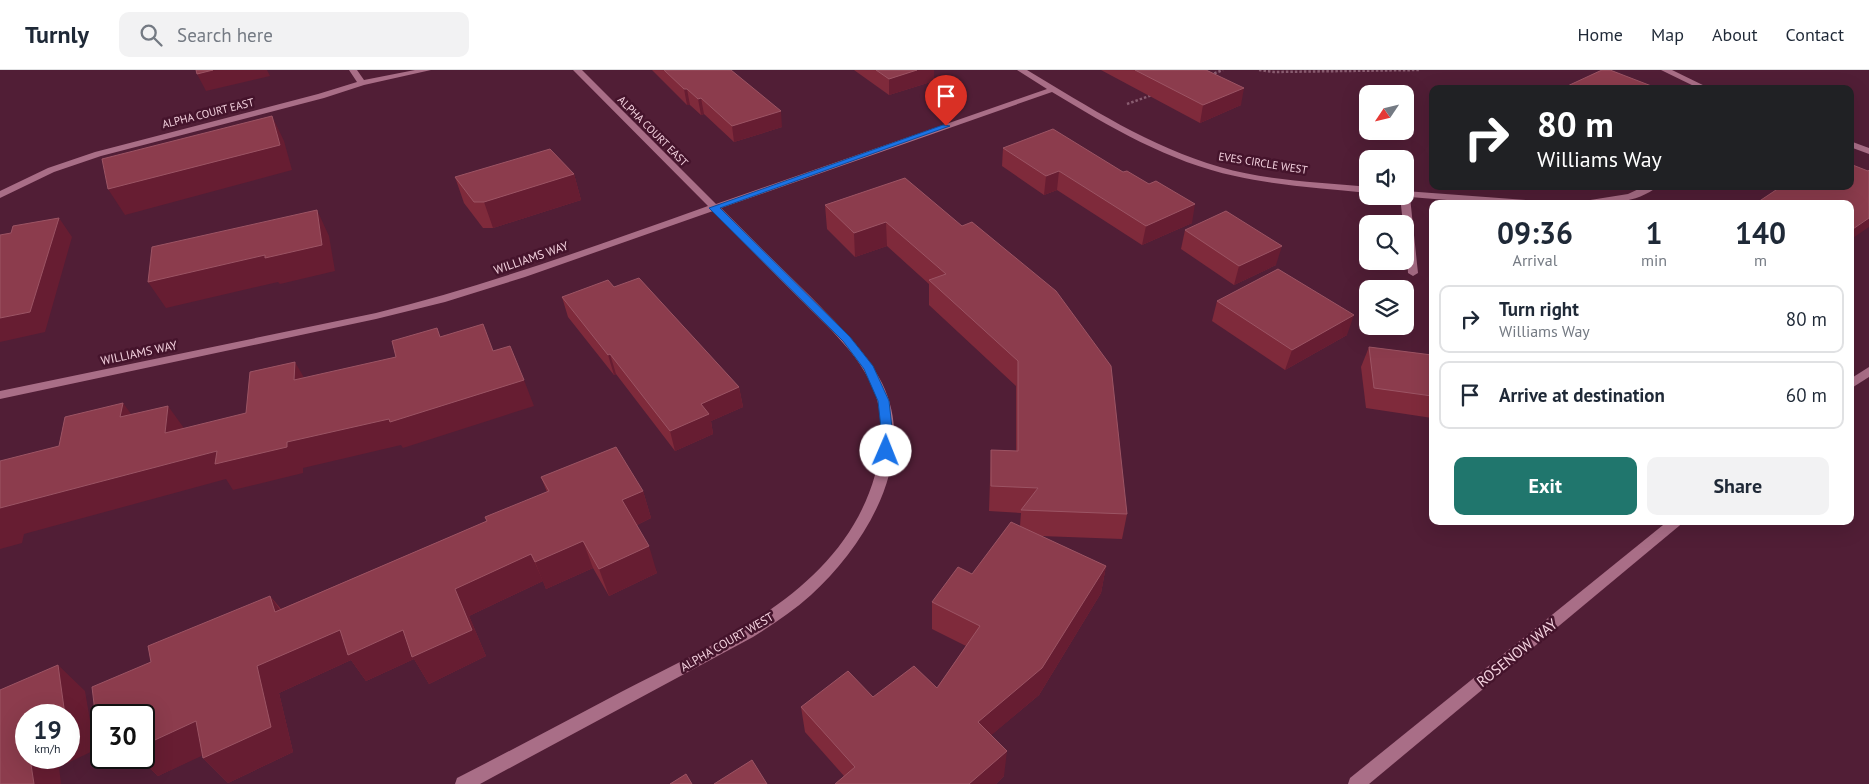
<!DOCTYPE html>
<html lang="en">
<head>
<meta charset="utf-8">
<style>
	:root { --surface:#fff; --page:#f2f2f3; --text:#1f2937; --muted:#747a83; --line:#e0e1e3; --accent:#20766d }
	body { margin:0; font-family:"PT Sans",sans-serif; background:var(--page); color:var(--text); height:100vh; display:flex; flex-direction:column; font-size:19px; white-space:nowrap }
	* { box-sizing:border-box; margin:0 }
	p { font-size:16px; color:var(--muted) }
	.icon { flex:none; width:28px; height:28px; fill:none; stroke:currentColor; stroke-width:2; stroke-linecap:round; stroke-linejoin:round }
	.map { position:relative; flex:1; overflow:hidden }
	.sheet { position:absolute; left:1429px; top:130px; width:425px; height:325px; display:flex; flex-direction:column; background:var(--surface); border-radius:10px; box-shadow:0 5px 20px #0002 }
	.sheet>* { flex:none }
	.top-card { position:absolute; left:1429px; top:15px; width:425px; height:105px; border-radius:10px; box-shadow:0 5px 20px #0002; background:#202124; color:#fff; overflow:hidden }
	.needle { width:32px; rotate:235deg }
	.buttons { position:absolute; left:1359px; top:15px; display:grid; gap:10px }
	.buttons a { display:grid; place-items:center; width:55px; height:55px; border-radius:10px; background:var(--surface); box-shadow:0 5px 20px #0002; font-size:25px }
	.speed { position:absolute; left:15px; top:634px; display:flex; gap:10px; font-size:25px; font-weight:700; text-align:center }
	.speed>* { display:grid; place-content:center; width:65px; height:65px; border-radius:50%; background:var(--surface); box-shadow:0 5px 20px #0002; line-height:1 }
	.speed small { font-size:12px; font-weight:400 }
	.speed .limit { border:2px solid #111; border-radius:8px; background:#fff; color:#111 }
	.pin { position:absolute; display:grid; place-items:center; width:42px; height:42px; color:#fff; margin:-51px -21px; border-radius:50% 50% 50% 0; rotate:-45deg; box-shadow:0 0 5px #0007 }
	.pin .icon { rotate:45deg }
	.me { position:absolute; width:55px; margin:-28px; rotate:1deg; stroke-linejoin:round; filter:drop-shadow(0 0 4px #0008) }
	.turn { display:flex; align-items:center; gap:18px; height:105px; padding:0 25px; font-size:22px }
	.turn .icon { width:65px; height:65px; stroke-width:2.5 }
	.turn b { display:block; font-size:35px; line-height:42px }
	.eta { display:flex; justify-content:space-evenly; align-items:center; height:85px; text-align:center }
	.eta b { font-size:30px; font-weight:800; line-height:35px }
	.primary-button { display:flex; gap:10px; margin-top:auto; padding:10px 25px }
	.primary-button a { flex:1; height:58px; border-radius:10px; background:var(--accent); color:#fff; font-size:20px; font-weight:800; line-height:58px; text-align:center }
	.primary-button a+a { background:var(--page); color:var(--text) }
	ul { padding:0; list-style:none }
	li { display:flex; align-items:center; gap:15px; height:68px; margin:0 10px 8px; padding:0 15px; border:2px solid var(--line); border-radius:10px }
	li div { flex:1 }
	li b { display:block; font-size:19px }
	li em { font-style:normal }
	header { display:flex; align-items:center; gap:30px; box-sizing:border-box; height:70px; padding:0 25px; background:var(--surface); border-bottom:1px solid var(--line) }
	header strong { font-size:24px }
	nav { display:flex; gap:28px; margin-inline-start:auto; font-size:18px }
	.search { width:350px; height:45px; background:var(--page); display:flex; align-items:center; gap:12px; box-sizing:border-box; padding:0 18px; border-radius:10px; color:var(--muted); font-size:19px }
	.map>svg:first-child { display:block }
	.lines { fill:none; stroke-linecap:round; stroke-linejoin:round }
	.path { stroke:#895c70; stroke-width:2.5; stroke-dasharray:2.5 2; stroke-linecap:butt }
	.minor { fill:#a96e87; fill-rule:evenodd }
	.wall { fill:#7f2a3b }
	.shaded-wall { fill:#671d32 }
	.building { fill:#8c3c4d; stroke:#9c5464 }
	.route { fill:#1a73e8; stroke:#114b97 }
	.labels { text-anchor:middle; stroke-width:5; stroke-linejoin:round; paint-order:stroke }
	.far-street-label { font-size:11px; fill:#f5d3e0; stroke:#45142c }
	.street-label { font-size:12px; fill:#f5d3e0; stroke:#45142c }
	.near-street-label { font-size:15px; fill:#f5d3e0; stroke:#45142c }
</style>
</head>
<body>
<header>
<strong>Turnly</strong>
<div class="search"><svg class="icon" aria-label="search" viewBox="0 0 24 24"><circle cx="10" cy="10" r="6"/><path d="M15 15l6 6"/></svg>Search here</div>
<nav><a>Home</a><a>Map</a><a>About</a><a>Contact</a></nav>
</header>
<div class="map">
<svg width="1869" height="714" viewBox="0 0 1869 714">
	<rect width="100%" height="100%" fill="#511e36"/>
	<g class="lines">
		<!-- path -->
		<g class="path">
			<path d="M1259 0 1274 2 1419 0"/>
			<path d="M1210 5 1223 0"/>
			<path d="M1127 34 1152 25"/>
		</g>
		<!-- minor -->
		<g class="minor">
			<path d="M349 0H357L364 10 415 0H431L364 15 324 28 101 86 54 102 0 128V121L48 98 95 82 318 24 357 12Z"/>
			<path d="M573 0H582L716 134 1047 19 1017 0H1027C1089 37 1150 77 1220 97 1268 111 1319 112 1368 117V123C1323 118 1279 116 1235 106 1169 92 1110 57 1052 22L721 138C751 168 780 197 810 226 836 253 865 279 882 313 919 388 866 475 811 525 793 541 774 554 753 567L480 714H455L457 708C512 680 566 651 621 622 719 571 842 522 875 405 883 378 884 347 874 320 859 284 828 257 801 230 772 201 742 171 713 141L525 207 445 232 376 249 0 329V321L376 243C489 215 598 175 708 136Z"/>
			<path d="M1661 0H1672L1711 19H1700Z"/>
			<path d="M1850 71 1869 78V84L1850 77Z"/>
			<path d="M1645 116H1658C1637 134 1605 134 1579 134L1584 131 1628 124Z"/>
			<path d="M1405 121 1538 131 1543 134H1496L1410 127 1418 203 1413 206 1408 203 1405 154H1403L1400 126H1405Z"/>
			<path d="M1869 297V307L1850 319V309Z"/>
			<path d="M1668 451H1685L1369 714H1348L1350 708Z"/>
		</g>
	</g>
	<!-- wall -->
	<g class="wall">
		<path d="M652 0H731L782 57 734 72 704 44 701 45 690 35H687Z"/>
		<path d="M854 0H934V11L889 25Z"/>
		<path d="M1101 0H1206L1241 35 1200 53Z"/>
		<path d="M1003 78 1192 153 1142 175 1057 120 1044 125 1002 96Z"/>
		<path d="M574 104 581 130 493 158H483L464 133 455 107Z"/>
		<path d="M905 108 1127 444 1122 469 1041 466 1106 496 1101 523 1039 625 991 665 1004 706 996 714H835L844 706 805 662 801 637 937 618 966 576 932 559V532L972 504 1020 456 1021 443 989 441 991 380 1016 381V316L929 235V214L887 176 855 187 827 159 825 135Z"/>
		<path d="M1185 160 1276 195 1234 215 1181 179Z"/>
		<path d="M614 217 739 317 743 337 711 351 713 364 675 381 616 304 614 305 568 247 562 227Z"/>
		<path d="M1217 231 1347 265 1285 300 1212 251Z"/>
		<path d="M1369 277 1432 285V348L1366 338 1361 297Z"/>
		<path d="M541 407 643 421 651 448 637 455 657 503 609 526 593 498 546 519 543 511 469 546 486 586 429 614 414 589 366 611 351 590 279 623 293 682 228 713 203 688 202 685 158 706 139 688H144L151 592 270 526 281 539 487 451 547 422Z"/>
	</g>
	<!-- shaded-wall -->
	<g class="shaded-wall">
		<path d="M213 0H267L270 6 206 21 197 4Z"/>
		<path d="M917 0H934V11L889 25V9Z"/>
		<path d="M1244 18 1241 35 1200 53 1203 35Z"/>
		<path d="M684 19H687L690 35H687Z"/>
		<path d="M701 28 704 44 701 45 698 29Z"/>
		<path d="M781 41 782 57 734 72 732 56Z"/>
		<path d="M272 46 284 71 292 100 125 145 108 119Z"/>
		<path d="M1059 101 1057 120 1044 125 1046 106Z"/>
		<path d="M574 104 581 130 493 158 484 132Z"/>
		<path d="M1195 134 1192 153 1142 175 1146 156Z"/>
		<path d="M317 140 329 166 335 201 280 214 278 212 166 238 148 212Z"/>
		<path d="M59 148 72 167 45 262 0 272V248Z"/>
		<path d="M1869 148V157L1850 170V161Z"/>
		<path d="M886 152 887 176 855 187 854 163Z"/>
		<path d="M1282 176 1276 195 1234 215 1239 196Z"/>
		<path d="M1354 245 1347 265 1285 300 1292 280Z"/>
		<path d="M610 284 616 304 614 305 608 285Z"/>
		<path d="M295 292 310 318 294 310Z"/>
		<path d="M524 310 534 336 403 378 401 375 303 398V403L233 420 226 409 24 464 22 473 0 479V438L217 381 287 372Z"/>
		<path d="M739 317 743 337 711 351 713 364 675 381 670 361 701 334Z"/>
		<path d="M123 333 142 359 120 347Z"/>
		<path d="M168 336 186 361 165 363Z"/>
		<path d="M643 421 651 448 631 458 622 430Z"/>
		<path d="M583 471 593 498 546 519 535 492Z"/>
		<path d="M649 476 657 503 609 526 599 499Z"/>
		<path d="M531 484 543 511 469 546 486 586 429 614 414 589 366 611 351 590 279 623 293 682 228 713 203 688 257 596 340 560 455 519Z"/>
		<path d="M1106 496 1101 523 1039 625 976 678 978 652Z"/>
		<path d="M270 526 290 553 275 542Z"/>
		<path d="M58 595 85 621 95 680 59 697 61 714H34L30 688H69V645H65Z"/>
		<path d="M196 651 221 677 158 706 139 688H144V662Z"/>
		<path d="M101 657V663L97 659Z"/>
		<path d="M1007 681 1004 706 996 714H969Z"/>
	</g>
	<!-- building -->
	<g class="building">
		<path d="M196 0H213L197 4Z"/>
		<path d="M664 0H731L781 41 732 56 701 28 698 29 687 19H684Z"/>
		<path d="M876 0H917L889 9Z"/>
		<path d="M1135 0H1206L1244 18 1203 35Z"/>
		<path d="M1602 0H1610L1654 17 1650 19H1561Z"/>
		<path d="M272 46 280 75 108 119 102 89Z"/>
		<path d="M1053 59 1123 102 1127 101 1149 114 1156 111 1195 134 1146 156 1059 101 1046 106 1003 78Z"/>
		<path d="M550 79 574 104 484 132H474L455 107Z"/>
		<path d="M1850 94 1868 101 1869 100V148L1850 161V134H1755L1782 116H1850Z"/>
		<path d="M905 108 962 156 972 152 1056 221 1111 296 1127 444 1021 440 1038 418 991 416V380L1018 381V291L929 210 946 204 886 152 854 163 825 135Z"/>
		<path d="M317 140 322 175 265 188V185L148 212 152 177Z"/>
		<path d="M1226 141 1282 176 1239 196 1185 160Z"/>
		<path d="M59 148 30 242 0 248V165L11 163 13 156Z"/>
		<path d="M1278 199 1354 245 1292 280 1217 231Z"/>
		<path d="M639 208 739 317 701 334 709 344 670 361 610 284 608 285 562 227 608 210 614 217Z"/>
		<path d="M483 254 493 281 510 276 524 310 390 352 389 349 287 372V377L215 394 217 381 0 438V391L59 376 65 347 123 333 120 347 168 336 165 363 246 343 250 302 295 292 294 310 396 287 392 271 437 258 440 267Z"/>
		<path d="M1369 277 1432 285V326L1374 318Z"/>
		<path d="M616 377 643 421 622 430 649 476 599 499 583 471 535 492 531 484 455 519 472 560 412 587 403 560 348 585 340 560 257 596 271 657 203 688 196 651 144 675V645H101V657L97 659 92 617 151 592 148 576 270 526 275 542 487 451 485 447 549 421 541 407Z"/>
		<path d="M1011 452 1106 496 1042 598 978 652 1007 681 969 714H835L855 697 801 637 848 601 873 627 914 596 937 618 980 556 932 532 958 497 972 504Z"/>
		<path d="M58 595 65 645H26V688H30L34 714H0V620Z"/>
		<path d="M752 690 767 714H714Z"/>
		<path d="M686 704 692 714H670Z"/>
	</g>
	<!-- route -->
	<path class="route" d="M943 55 950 56 720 138 850 267 873 296 889 331 893 367 892 381 886 386 880 381 882 367 878 331 864 299 843 271 709 138Z"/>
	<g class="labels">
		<!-- far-street labels -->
		<g class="far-street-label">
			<text transform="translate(208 43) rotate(-14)" y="4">ALPHA COURT EAST</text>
			<text transform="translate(653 61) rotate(45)" y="4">ALPHA COURT EAST</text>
			<text transform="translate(1263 93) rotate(9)" y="4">EVES CIRCLE WEST</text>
		</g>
		<!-- street labels -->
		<g class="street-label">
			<text transform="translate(531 188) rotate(-19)" y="4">WILLIAMS WAY</text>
			<text transform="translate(139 283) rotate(-12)" y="4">WILLIAMS WAY</text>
			<text transform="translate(727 572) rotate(-30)" y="4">ALPHA COURT WEST</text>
		</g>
		<!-- near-street labels -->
		<g class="near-street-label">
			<text transform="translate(1517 583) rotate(-39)" y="5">ROSENOW WAY</text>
		</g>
	</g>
</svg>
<div class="buttons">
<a><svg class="needle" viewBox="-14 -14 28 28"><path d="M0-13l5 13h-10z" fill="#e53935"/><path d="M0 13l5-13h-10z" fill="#747a83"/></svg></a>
<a><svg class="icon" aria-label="sound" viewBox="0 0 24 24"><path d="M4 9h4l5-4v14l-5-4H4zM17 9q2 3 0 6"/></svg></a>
<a><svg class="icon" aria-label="search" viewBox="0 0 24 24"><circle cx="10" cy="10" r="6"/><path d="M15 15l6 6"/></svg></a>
<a><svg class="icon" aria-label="layers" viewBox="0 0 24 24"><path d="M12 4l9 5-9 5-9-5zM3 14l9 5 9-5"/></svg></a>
</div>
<div class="speed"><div>19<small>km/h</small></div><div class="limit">30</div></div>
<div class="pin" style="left:946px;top:56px;background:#d93025"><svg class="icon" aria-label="arrive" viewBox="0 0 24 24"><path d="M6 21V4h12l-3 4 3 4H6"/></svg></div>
<svg class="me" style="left:886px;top:381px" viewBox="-20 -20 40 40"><circle r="19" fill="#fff"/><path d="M0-13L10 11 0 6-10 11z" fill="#1a73e8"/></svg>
<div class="top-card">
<div class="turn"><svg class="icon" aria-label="right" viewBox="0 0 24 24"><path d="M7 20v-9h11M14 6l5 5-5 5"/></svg><div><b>80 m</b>Williams Way</div></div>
</div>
<section class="sheet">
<div class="eta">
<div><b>09:36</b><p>Arrival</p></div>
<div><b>1</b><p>min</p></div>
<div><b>140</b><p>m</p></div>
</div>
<ul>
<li><svg class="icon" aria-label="right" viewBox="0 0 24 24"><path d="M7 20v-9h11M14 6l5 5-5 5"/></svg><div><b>Turn right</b><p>Williams Way</p></div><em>80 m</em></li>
<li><svg class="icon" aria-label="arrive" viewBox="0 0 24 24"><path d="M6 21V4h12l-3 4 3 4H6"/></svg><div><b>Arrive at destination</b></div><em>60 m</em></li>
</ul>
<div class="primary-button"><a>Exit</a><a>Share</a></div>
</section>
</div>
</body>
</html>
